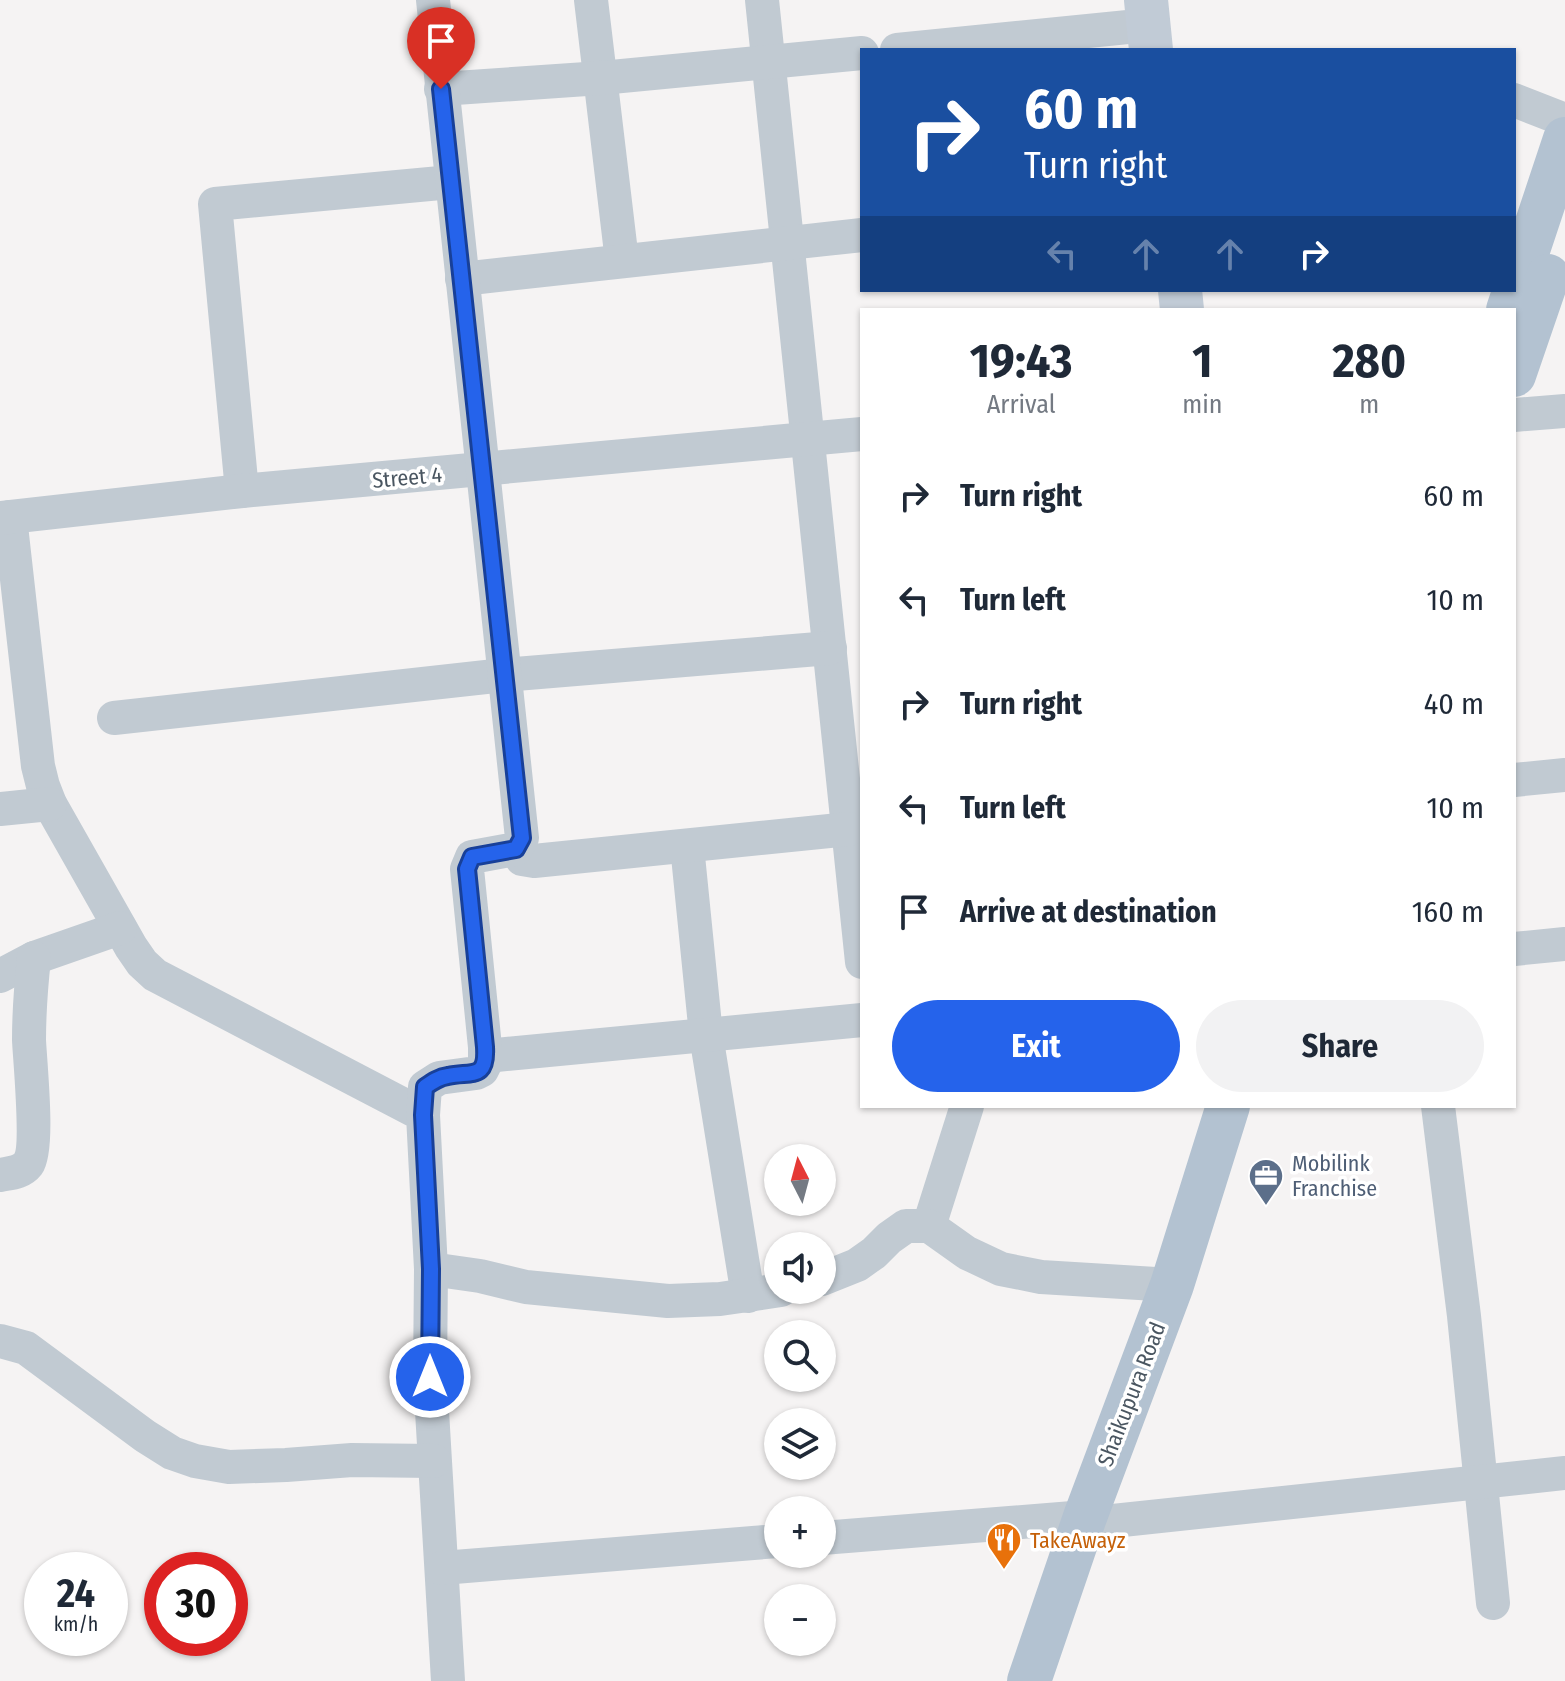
<!DOCTYPE html>
<html lang="en">
<head>
<meta charset="utf-8">
<style>
	:root { --surface:#fff; --page:#f2f2f3; --text:#1f2937; --muted:#747a83; --accent:#2563eb }
	body { margin:0; font-family:"Fira Sans Condensed",sans-serif; background:var(--page); color:var(--text); height:100vh; display:flex; flex-direction:column; font-size:30px; white-space:nowrap }
	* { box-sizing:border-box; margin:0 }
	p { font-size:26px; color:var(--muted) }
	.icon { flex:none; width:44px; height:44px; fill:none; stroke:currentColor; stroke-width:2; stroke-linecap:round; stroke-linejoin:round }
	.map { position:relative; flex:1; overflow:hidden }
	.sheet { position:absolute; left:860px; top:308px; width:656px; height:800px; display:flex; flex-direction:column; background:var(--surface); border-radius:0px; box-shadow:0 2px 6px #0004 }
	.sheet>* { flex:none }
	.hud { position:absolute; left:860px; top:48px; width:656px; height:244px; border-radius:0px; box-shadow:0 2px 6px #0004; background:#1a4fa0; color:#fff; overflow:hidden }
	.needle { width:52px; rotate:354deg }
	.fabs { position:absolute; left:764px; top:1144px; display:grid; gap:16px }
	.fabs a { display:grid; place-items:center; width:72px; height:72px; border-radius:50%; background:var(--surface); box-shadow:0 2px 6px #0004; font-size:40px }
	.speed { position:absolute; left:24px; top:1552px; display:flex; gap:16px; font-size:40px; font-weight:700; text-align:center }
	.speed>* { display:grid; place-content:center; width:104px; height:104px; border-radius:50%; background:var(--surface); box-shadow:0 2px 6px #0004; line-height:1 }
	.speed small { font-size:20px; font-weight:400 }
	.speed .limit { border:12px solid #d22; background:#fff; color:#111 }
	.pin { position:absolute; display:grid; place-items:center; width:68px; height:68px; color:#fff; margin:-82px -34px; border-radius:50% 50% 50% 0; rotate:-45deg; box-shadow:0 0 8px #0007 }
	.pin .icon { rotate:45deg }
	.me { position:absolute; width:88px; margin:-44px; rotate:0deg; stroke-linejoin:round; filter:drop-shadow(0 0 6px #0008) }
	.turn { display:flex; align-items:center; gap:28px; height:168px; padding:0 32px; font-size:36px }
	.turn .icon { width:104px; height:104px; stroke-width:2.5 }
	.turn b { display:block; font-size:56px; line-height:68px }
	.lanes { display:flex; align-items:center; height:76px; padding:0 32px; background:#0003; justify-content:center; gap:40px; direction:ltr }
	.lanes .off { opacity:.35 }
	.eta { display:flex; justify-content:space-evenly; align-items:center; height:136px; text-align:center }
	.eta b { font-size:48px; font-weight:700; line-height:56px }
	.action { display:flex; gap:16px; margin-top:auto; padding:16px 32px }
	.action a { flex:1; height:92px; border-radius:48px; background:var(--accent); color:#fff; font-size:32px; font-weight:700; line-height:92px; text-align:center }
	.action a+a { background:var(--page); color:var(--text) }
	ul { padding:0; list-style:none }
	li { display:flex; align-items:center; gap:24px; height:104px; padding:0 32px }
	li div { flex:1 }
	li b { display:block; font-size:30px }
	li em { font-style:normal }
	.map>svg:first-child { display:block }
	.lines { fill:none; stroke-linecap:round; stroke-linejoin:round }
	.street { stroke:#c1cad2; stroke-width:34 }
	.secondary { stroke:#c1cbd6; stroke-width:44 }
	.primary { stroke:#b3c2d1; stroke-width:44 }
	.route-casing { stroke:#184099; stroke-width:20 }
	.route { stroke:#2563eb; stroke-width:14 }
	.labels { text-anchor:middle; stroke-width:7; stroke-linejoin:round; paint-order:stroke }
	.street-label { font-size:22px; fill:#4a5661; stroke:#fff }
	.service-label { font-size:22px; fill:#4e5e75; stroke:#fff; text-anchor:start }
	.food-label { font-size:22px; fill:#c56008; stroke:#fff; text-anchor:start }
</style>
</head>
<body>
<div class="map">
<svg width="1565" height="1681" viewBox="0 0 1565 1681">
	<rect width="100%" height="100%" fill="#f5f3f3"/>
	<g class="lines">
		<!-- street -->
		<g class="street">
			<path d="M591 0 622 261"/>
			<path d="M762 0 862 962"/>
			<path d="M897 50 1148 25"/>
			<path d="M441 89 601 78 862 53"/>
			<path d="M1514 100 1565 120"/>
			<path d="M462 279 862 235"/>
			<path d="M1514 415 1565 411"/>
			<path d="M242 491 215 204 451 182"/>
			<path d="M10 517 38 766 43 786 50 804 131 947 142 963 155 975 423 1115 431 1269 430 1377 448 1681"/>
			<path d="M0 518 242 491 862 434"/>
			<path d="M114 718 504 675 830 648"/>
			<path d="M1514 780 1565 775"/>
			<path d="M0 809 50 804"/>
			<path d="M687 846 706 1035 748 1296"/>
			<path d="M516 849 522 859 534 861 849 829"/>
			<path d="M1514 949 1565 944"/>
			<path d="M0 976 34 958 120 928"/>
			<path d="M486 1056 862 1020"/>
			<path d="M1438 1106 1464 1316 1493 1603"/>
			<path d="M423 1115 425 1087 439 1078 476 1073 482 1070 485 1064V1047L467 869 472 857 516 849 522 838 433 0"/>
			<path d="M0 1175C10 1173 21 1173 28 1164 39 1149 30 1062 29 1040 29 1012 31 986 34 958"/>
			<path d="M929 1226 967 1106"/>
			<path d="M431 1269 480 1276 526 1287 668 1301 720 1299 781 1290"/>
			<path d="M822 1279 857 1265 874 1253 889 1238 906 1226H929L967 1253 1001 1269 1041 1277 1172 1285"/>
			<path d="M0 1341 26 1348 145 1436 172 1453 195 1461 229 1467 286 1465 352 1460 434 1461"/>
			<path d="M1113 1521 1565 1473"/>
			<path d="M822 1538 1085 1517"/>
			<path d="M442 1568 778 1541"/>
		</g>
		<!-- secondary -->
		<g class="secondary">
			<path d="M1146 0 1151 50"/>
			<path d="M1180 290 1182 310"/>
		</g>
		<!-- primary -->
		<g class="primary">
			<path d="M1508 310 1565 139"/>
			<path d="M1514 375 1548 276"/>
			<path d="M1029 1681 1085 1517 1172 1285 1228 1106"/>
		</g>
	</g>
	<g class="lines">
		<defs>
			<path id="route" d="M430 1377 431 1269 423 1115 425 1087C432 1082 439 1077 448 1076 472 1071 487 1080 485 1047L467 869 472 857 516 849 522 838 441 89"/>
		</defs>
		<!-- route casing -->
		<use href="#route" class="route-casing"/>
		<!-- route -->
		<use href="#route" class="route"/>
	</g>
	<!-- icons -->
	<defs>
		<symbol id="office-pin" viewBox="-11 -11 22 30"><path d="M0 17L-7.5 6A9.5 9.5 0 1 1 7.5 6Z" fill="#5c6f8a" stroke="#fff"/><path d="M-6-3h4V-5.5h4V-3h4V5H-6ZM-1-4.5V-3h2v-1.5ZM-6 0V1H6V0Z" fill="#fff"/></symbol>
		<symbol id="restaurant-pin" viewBox="-11 -11 22 30"><path d="M0 17L-7.5 6A9.5 9.5 0 1 1 7.5 6Z" fill="#e8710a" stroke="#fff"/><path d="M-5-6h1v4h1v-4h1v4h1v-4h1v5L-1.5 .5V6h-2V.5L-5-1ZM5-6V6H3V1.5H1.5Q1.5-4 5-6Z" fill="#fff"/></symbol>
	</defs>
	<g fill-rule="evenodd">
		<use href="#office-pin" x="1246" y="1156" width="40" height="54"/>
		<use href="#restaurant-pin" x="984" y="1520" width="40" height="54"/>
	</g>
	<g class="labels">
		<!-- street labels -->
		<g class="street-label">
			<text transform="translate(407 477) rotate(-5)" y="8">Street 4</text>
			<text transform="translate(1131 1394) rotate(-69)" y="8">Shaikupura Road</text>
		</g>
		<!-- service labels -->
		<g class="service-label">
			<text x="1292" y="1171">Mobilink<tspan x="1292" dy="25">Franchise</tspan></text>
		</g>
		<!-- food labels -->
		<g class="food-label">
			<text x="1030" y="1548">TakeAwayz</text>
		</g>
	</g>
</svg>
<div class="fabs">
<a><svg class="needle" viewBox="-14 -14 28 28"><path d="M0-13l5 13h-10z" fill="#e53935"/><path d="M0 13l5-13h-10z" fill="#747a83"/></svg></a>
<a><svg class="icon" aria-label="sound" viewBox="0 0 24 24"><path d="M4 9h4l5-4v14l-5-4H4zM17 9q2 3 0 6"/></svg></a>
<a><svg class="icon" aria-label="search" viewBox="0 0 24 24"><circle cx="10" cy="10" r="6"/><path d="M15 15l6 6"/></svg></a>
<a><svg class="icon" aria-label="layers" viewBox="0 0 24 24"><path d="M12 4l9 5-9 5-9-5zM3 14l9 5 9-5"/></svg></a>
<a>+</a>
<a>−</a>
</div>
<div class="speed"><div>24<small>km/h</small></div><div class="limit">30</div></div>
<div class="pin" style="left:441px;top:89px;background:#d93025"><svg class="icon" aria-label="arrive" viewBox="0 0 24 24"><path d="M6 21V4h12l-3 4 3 4H6"/></svg></div>
<svg class="me" style="left:430px;top:1377px" viewBox="-20 -20 40 40"><circle r="17" fill="#2563eb" stroke="#fff" stroke-width="3"/><path d="M0-11L8 9 0 5-8 9z" fill="#fff"/></svg>
<div class="hud">
<div class="turn"><svg class="icon" aria-label="right" viewBox="0 0 24 24"><path d="M7 20v-9h11M14 6l5 5-5 5"/></svg><div><b>60 m</b>Turn right</div></div>
<div class="lanes"><svg class="icon off" aria-label="left" viewBox="0 0 24 24"><path d="M17 20v-9H6M10 6l-5 5 5 5"/></svg><svg class="icon off" aria-label="ahead" viewBox="0 0 24 24"><path d="M12 20V5M6 11l6-6 6 6"/></svg><svg class="icon off" aria-label="ahead" viewBox="0 0 24 24"><path d="M12 20V5M6 11l6-6 6 6"/></svg><svg class="icon" aria-label="right" viewBox="0 0 24 24"><path d="M7 20v-9h11M14 6l5 5-5 5"/></svg></div>
</div>
<section class="sheet">
<div class="eta">
<div><b>19:43</b><p>Arrival</p></div>
<div><b>1</b><p>min</p></div>
<div><b>280</b><p>m</p></div>
</div>
<ul>
<li><svg class="icon" aria-label="right" viewBox="0 0 24 24"><path d="M7 20v-9h11M14 6l5 5-5 5"/></svg><div><b>Turn right</b></div><em>60 m</em></li>
<li><svg class="icon" aria-label="left" viewBox="0 0 24 24"><path d="M17 20v-9H6M10 6l-5 5 5 5"/></svg><div><b>Turn left</b></div><em>10 m</em></li>
<li><svg class="icon" aria-label="right" viewBox="0 0 24 24"><path d="M7 20v-9h11M14 6l5 5-5 5"/></svg><div><b>Turn right</b></div><em>40 m</em></li>
<li><svg class="icon" aria-label="left" viewBox="0 0 24 24"><path d="M17 20v-9H6M10 6l-5 5 5 5"/></svg><div><b>Turn left</b></div><em>10 m</em></li>
<li><svg class="icon" aria-label="arrive" viewBox="0 0 24 24"><path d="M6 21V4h12l-3 4 3 4H6"/></svg><div><b>Arrive at destination</b></div><em>160 m</em></li>
</ul>
<div class="action"><a>Exit</a><a>Share</a></div>
</section>
</div>
</body>
</html>
